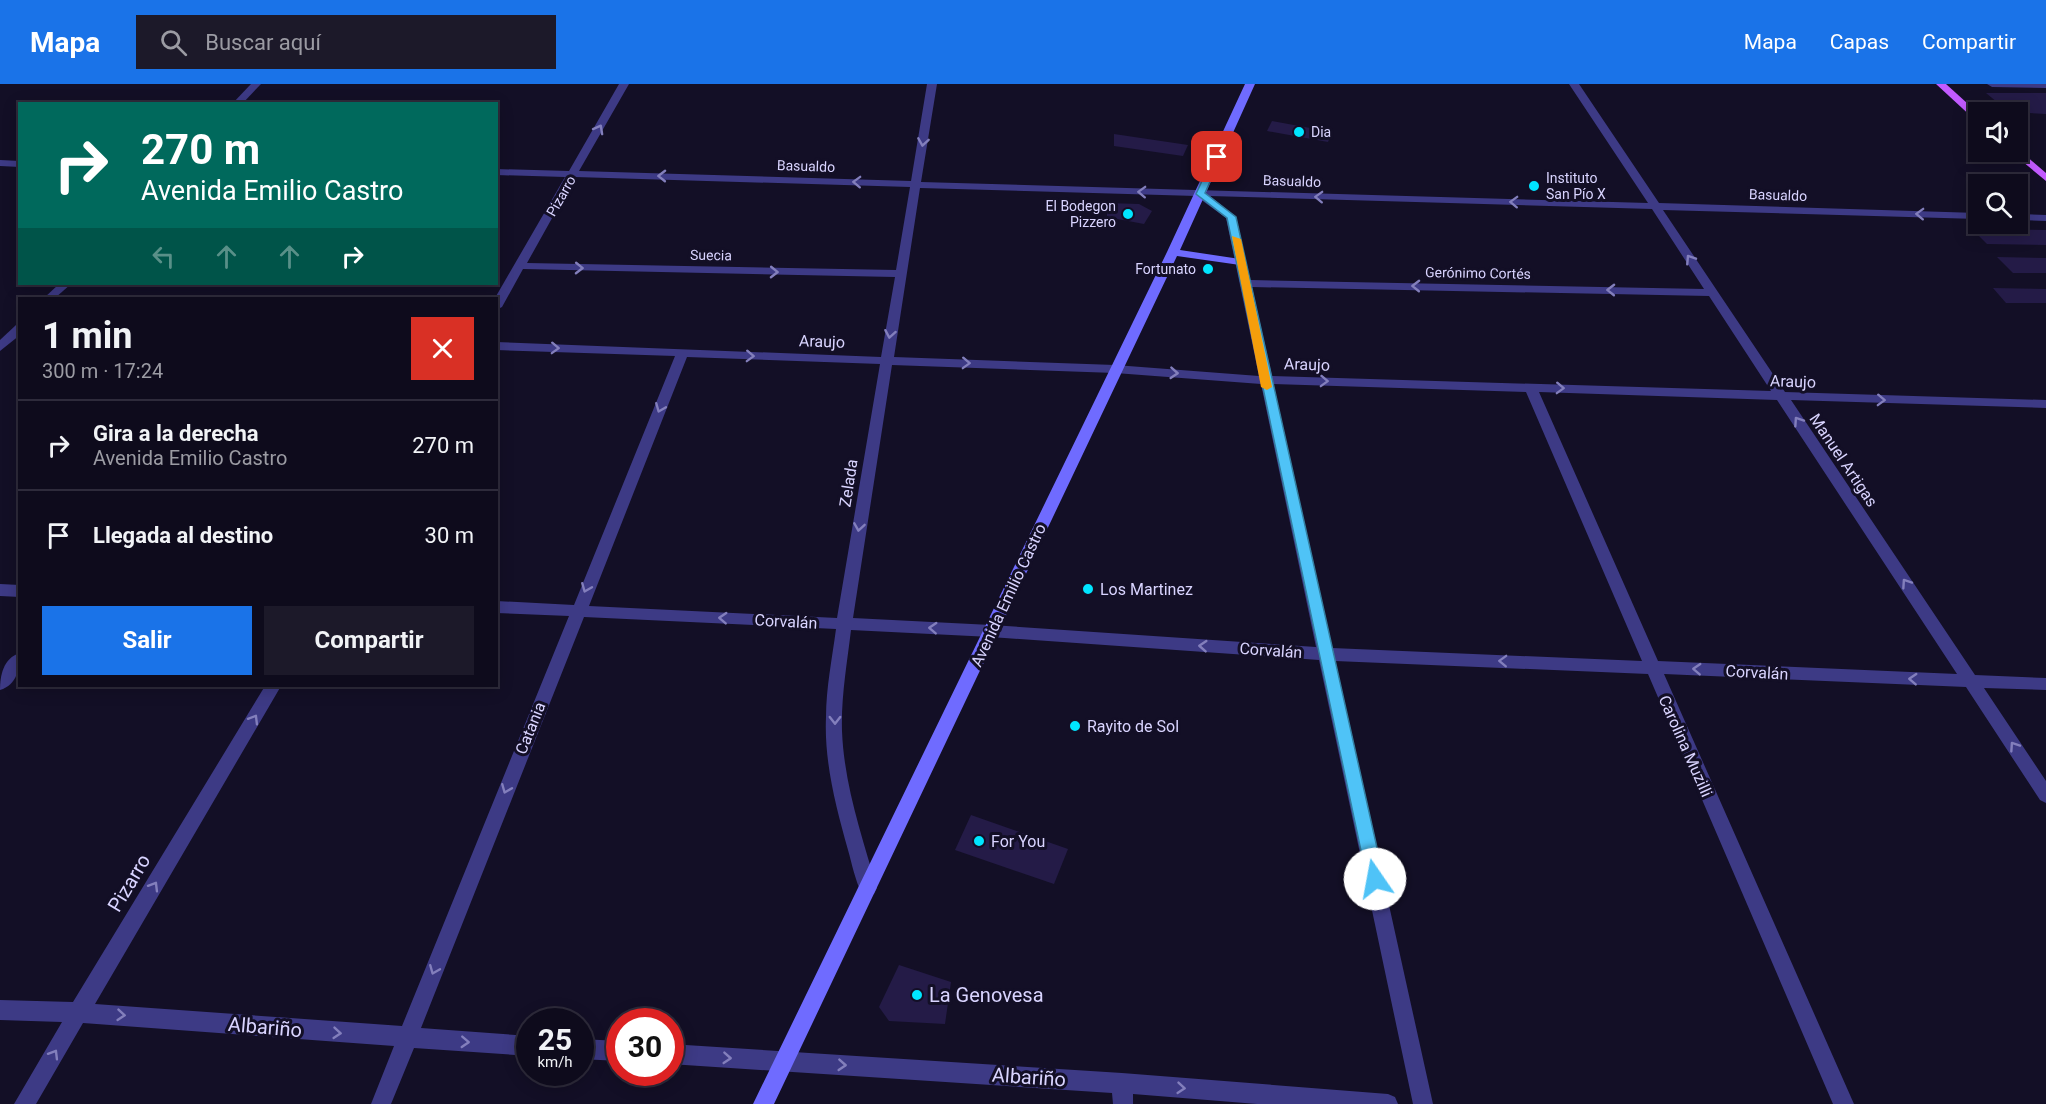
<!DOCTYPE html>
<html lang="es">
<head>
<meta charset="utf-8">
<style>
	:root { --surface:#0e0b1c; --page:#1c1929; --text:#f1f3f6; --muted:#9b9ba3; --line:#2e2b3b; --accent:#1a73e8 }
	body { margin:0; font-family:Roboto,sans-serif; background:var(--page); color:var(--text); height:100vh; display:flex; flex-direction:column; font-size:22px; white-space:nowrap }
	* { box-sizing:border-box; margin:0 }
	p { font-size:20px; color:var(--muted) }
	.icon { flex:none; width:33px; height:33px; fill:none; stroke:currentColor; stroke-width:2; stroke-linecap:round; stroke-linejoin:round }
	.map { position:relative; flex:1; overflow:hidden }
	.drawer { position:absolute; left:18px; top:213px; width:480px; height:390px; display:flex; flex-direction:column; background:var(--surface); border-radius:0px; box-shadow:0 3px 15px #0003,0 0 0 2px var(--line) }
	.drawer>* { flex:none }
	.hud { position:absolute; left:18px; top:18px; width:480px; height:183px; border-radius:0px; box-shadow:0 3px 15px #0003,0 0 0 2px var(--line); background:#00695c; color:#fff; overflow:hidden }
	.fabs { position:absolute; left:1968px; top:18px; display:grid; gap:12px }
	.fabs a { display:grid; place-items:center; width:60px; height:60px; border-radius:0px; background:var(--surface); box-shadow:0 3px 15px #0003,0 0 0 2px var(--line); font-size:30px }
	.speed { position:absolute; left:516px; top:924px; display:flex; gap:12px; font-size:30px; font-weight:700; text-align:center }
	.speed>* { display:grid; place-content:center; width:78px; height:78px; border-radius:50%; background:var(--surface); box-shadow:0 3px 15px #0003,0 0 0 2px var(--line); line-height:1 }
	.speed small { font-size:15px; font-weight:400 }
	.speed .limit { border:9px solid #d22; background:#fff; color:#111 }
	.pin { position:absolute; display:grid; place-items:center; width:51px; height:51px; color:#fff; margin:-26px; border-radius:12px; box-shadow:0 3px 9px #0006 }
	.me { position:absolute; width:66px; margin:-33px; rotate:348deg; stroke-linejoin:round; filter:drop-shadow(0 0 4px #0008) }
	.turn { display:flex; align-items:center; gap:21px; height:126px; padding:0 24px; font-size:27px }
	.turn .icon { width:78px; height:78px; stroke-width:2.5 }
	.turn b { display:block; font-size:42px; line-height:51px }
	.lanes { display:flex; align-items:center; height:57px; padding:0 24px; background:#0003; justify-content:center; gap:30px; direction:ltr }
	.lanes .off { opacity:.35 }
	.round { display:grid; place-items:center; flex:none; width:63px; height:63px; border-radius:0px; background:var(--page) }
	.overview { display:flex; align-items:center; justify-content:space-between; height:102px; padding:0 24px }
	h1 { font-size:36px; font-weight:700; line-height:45px }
	.cta { display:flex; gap:12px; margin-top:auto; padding:12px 24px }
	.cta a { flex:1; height:69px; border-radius:0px; background:var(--accent); color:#fff; font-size:24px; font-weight:700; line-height:69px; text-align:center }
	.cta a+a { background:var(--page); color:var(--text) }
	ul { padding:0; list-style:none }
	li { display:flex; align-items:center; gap:18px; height:90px; padding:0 24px; border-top:2px solid var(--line) }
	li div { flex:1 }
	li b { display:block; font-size:22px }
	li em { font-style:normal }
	header { display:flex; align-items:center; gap:36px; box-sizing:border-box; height:84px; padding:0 30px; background:var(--accent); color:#fff }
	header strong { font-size:28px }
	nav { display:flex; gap:33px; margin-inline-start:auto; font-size:21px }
	.search { width:420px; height:54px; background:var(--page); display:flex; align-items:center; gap:15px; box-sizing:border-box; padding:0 21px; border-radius:0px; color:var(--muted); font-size:22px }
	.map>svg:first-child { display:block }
	.building { fill:#241b47 }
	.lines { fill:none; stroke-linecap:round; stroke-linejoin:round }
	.street { fill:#3d3a85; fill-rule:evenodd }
	.secondary { fill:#6f6bff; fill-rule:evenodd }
	.primary { fill:#c25bff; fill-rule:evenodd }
	.oneway { stroke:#837fbc }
	.route { fill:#4fc3f7; stroke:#337fa1; stroke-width:1.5 }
	.slow { fill:#f59e0b }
	.poi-dot { fill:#00e5ff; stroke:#130f26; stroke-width:2 }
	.labels { text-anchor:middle; stroke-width:6; stroke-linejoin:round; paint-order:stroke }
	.far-poi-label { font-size:14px; fill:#d9d4ff; stroke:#130f26; text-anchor:start }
	.far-street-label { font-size:14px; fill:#d9d4ff; stroke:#130f26 }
	.street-label { font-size:16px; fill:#d9d4ff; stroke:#130f26 }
	.poi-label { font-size:16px; fill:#d9d4ff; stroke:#130f26; text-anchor:start }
	.near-street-label { font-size:20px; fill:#d9d4ff; stroke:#130f26 }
	.near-poi-label { font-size:20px; fill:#d9d4ff; stroke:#130f26; text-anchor:start }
</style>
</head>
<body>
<header>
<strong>Mapa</strong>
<div class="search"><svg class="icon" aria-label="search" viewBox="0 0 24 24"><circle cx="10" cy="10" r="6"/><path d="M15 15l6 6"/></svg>Buscar aquí</div>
<nav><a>Mapa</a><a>Capas</a><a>Compartir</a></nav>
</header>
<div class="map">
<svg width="2046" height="1020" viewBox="0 0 2046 1020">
	<rect width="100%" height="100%" fill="#130f26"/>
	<!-- building -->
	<g class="building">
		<path d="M1986 9H2046V30L2009 28Z"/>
		<path d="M1272 37 1332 48 1328 58 1267 47Z"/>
		<path d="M1114 50 1188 61 1183 72 1114 62Z"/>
		<path d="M1107 119 1139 120 1152 127 1144 140 1107 133Z"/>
		<path d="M1972 145 2046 146V161L1987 160Z"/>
		<path d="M1997 173 2046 174V189H2013Z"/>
		<path d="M1993 204 2046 205V219H2006Z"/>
		<path d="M971 731 1068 765 1054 800 955 766Z"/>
		<path d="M899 881 951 898 945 940 889 937 879 923Z"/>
	</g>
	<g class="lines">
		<!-- street -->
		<g class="street">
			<path d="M251 0H261L242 20H232Z"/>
			<path d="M619 0H629L579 87 911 97 927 0H937L921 98 1648 119 1569 0H1579L1659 119 1978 129V135L1663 126 1785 308 2046 316V324L1791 316 1975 591 2046 594V606L1984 604 2046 697V719L2040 716 1966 603 1664 590 1854 1020H1833L1648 590 1335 577 1433 1020H1413L1319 576 991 553 851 546C847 580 841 613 842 647 844 700 862 753 877 804L874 810 868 812 862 810C855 796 852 780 848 766 836 723 824 678 826 633 826 604 832 575 836 545L584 533 421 944 530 952V972L414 964 391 1020H371L394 962 83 939 36 1020H14L62 938 0 936V916L73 918 265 602H281L95 920 402 942 569 532 496 529V517L574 521 675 272 496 266V258L881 273 895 193 523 185 502 223 496 226 495 214 565 93 496 91V85L569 87ZM575 93 910 103 896 186 527 179ZM920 104 1196 112 1226 134 1259 292 1115 281 894 273ZM1210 112 1652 125 1704 205 1250 196 1236 133ZM1252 203 1709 212 1771 307 1272 292ZM687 273 880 280 837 534 589 522ZM892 281 1115 289 1261 300 1316 563 991 541 853 534ZM1273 300 1526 308 1642 577 1332 564ZM1539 308 1777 316 1957 590 1658 577Z"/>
			<path d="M1987 0H2046V4L1992 3Z"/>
			<path d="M0 76 20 77V83L0 82Z"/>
			<path d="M2018 130 2046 131V137L2018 136Z"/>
			<path d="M59 200H71L55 214H44Z"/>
			<path d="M16 241H20V251L0 267V256Z"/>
			<path d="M0 500 20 501V513L0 512Z"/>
			<path d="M20 569C20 584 17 601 0 606 0 592 3 574 20 569Z"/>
			<path d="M580 955 620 957V977L580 975Z"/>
			<path d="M670 960 1122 989 1388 1010 1395 1013 1398 1020H1257L1133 1010V1020H1113L1112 1009 670 980Z"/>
		</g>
		<!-- secondary -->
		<path class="secondary" d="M1245 0H1255L1180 166 1240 175 1246 178 1240 181 1177 172 774 1020H753L1167 168Z"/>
		<!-- primary -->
		<g class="primary">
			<path d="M1936 0H1946L1978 29V37L1975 36Z"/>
			<path d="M2018 65 2046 89V97L2011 68H2018Z"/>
		</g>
	</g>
	<!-- one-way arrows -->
	<defs><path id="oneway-chevron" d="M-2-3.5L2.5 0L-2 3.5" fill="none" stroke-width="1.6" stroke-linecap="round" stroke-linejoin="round" transform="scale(1.5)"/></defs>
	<g class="oneway">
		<use href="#oneway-chevron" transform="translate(599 45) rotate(-61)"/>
		<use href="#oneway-chevron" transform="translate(923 58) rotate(99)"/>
		<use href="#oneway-chevron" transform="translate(662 92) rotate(-179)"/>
		<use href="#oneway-chevron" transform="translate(857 98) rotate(-178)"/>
		<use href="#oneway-chevron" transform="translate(1142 108) rotate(-178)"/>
		<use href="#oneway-chevron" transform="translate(1319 113) rotate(-178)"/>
		<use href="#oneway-chevron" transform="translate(1514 118) rotate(-178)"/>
		<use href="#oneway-chevron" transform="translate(1920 130) rotate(-178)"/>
		<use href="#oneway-chevron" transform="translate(1690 175) rotate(-123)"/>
		<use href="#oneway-chevron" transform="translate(579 184) rotate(1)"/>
		<use href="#oneway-chevron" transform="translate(774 188) rotate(1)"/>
		<use href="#oneway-chevron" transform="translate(1416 202) rotate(-179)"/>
		<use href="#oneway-chevron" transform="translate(1611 206) rotate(-179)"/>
		<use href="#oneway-chevron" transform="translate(890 250) rotate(100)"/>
		<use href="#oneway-chevron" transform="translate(555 264) rotate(2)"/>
		<use href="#oneway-chevron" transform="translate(750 272) rotate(2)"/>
		<use href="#oneway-chevron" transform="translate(966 279) rotate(2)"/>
		<use href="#oneway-chevron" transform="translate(1174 289) rotate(4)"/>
		<use href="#oneway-chevron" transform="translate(1324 297) rotate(2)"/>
		<use href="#oneway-chevron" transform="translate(1560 304) rotate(2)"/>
		<use href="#oneway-chevron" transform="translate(1881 316) rotate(2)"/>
		<use href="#oneway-chevron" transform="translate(660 324) rotate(112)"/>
		<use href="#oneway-chevron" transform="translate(1798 337) rotate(-124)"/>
		<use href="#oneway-chevron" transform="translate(859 443) rotate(99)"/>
		<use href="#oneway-chevron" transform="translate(1906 499) rotate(-124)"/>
		<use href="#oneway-chevron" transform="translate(586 504) rotate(112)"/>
		<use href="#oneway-chevron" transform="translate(723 534) rotate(-177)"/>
		<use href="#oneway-chevron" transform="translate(933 544) rotate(-177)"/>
		<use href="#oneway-chevron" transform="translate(1203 562) rotate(-176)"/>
		<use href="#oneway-chevron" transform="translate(1503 577) rotate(-178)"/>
		<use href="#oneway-chevron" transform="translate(1697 585) rotate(-177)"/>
		<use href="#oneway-chevron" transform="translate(1913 595) rotate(-177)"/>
		<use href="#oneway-chevron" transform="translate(254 635) rotate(-59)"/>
		<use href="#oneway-chevron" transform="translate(835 636) rotate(90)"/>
		<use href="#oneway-chevron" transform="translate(2014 662) rotate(-124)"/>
		<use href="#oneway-chevron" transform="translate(506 705) rotate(112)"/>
		<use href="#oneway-chevron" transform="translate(154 802) rotate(-59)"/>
		<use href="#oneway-chevron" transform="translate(434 886) rotate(112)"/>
		<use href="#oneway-chevron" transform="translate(121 931) rotate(5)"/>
		<use href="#oneway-chevron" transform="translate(337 949) rotate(5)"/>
		<use href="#oneway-chevron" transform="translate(465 958) rotate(3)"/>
		<use href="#oneway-chevron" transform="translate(54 970) rotate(-59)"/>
		<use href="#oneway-chevron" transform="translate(727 974) rotate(4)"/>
		<use href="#oneway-chevron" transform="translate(842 981) rotate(4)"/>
		<use href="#oneway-chevron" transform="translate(1181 1004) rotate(5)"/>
	</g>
	<!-- route -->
	<path class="route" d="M1214 71 1221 73 1205 109 1236 133 1384 795 1381 801 1375 803 1369 801 1367 795 1227 134 1196 110Z"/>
	<!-- slow -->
	<path class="slow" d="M1232 152 1241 155 1272 303 1267 306 1261 303Z"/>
	<!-- markers -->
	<g class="poi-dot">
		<circle cx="1299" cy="48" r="6"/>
		<circle cx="1534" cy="102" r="6"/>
		<circle cx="1128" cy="130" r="6"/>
		<circle cx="1208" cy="185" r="6"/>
		<circle cx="1088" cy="505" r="6"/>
		<circle cx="1075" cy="642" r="6"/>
		<circle cx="979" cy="757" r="6"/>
		<circle cx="917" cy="911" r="6"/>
	</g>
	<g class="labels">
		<!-- far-poi labels -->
		<g class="far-poi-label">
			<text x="1311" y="53">Dia</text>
			<text x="1546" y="99">Instituto<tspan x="1546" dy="16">San Pío X</tspan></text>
			<text x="1116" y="127" text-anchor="end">El Bodegon<tspan x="1116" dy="16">Pizzero</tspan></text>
			<text x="1196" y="190" text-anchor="end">Fortunato</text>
		</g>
		<!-- far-street labels -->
		<g class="far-street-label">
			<text transform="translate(806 82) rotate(2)" y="5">Basualdo</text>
			<text transform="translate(1292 97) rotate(2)" y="5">Basualdo</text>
			<text transform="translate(1778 111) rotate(2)" y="5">Basualdo</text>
			<text transform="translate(561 112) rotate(-60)" y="5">Pizarro</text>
			<text transform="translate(711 171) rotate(1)" y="5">Suecia</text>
			<text transform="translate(1478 189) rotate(1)" y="5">Gerónimo Cortés</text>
		</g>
		<!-- street labels -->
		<g class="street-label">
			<text transform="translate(822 257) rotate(2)" y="6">Araujo</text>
			<text transform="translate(1307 280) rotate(2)" y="6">Araujo</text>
			<text transform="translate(1793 297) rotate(2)" y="6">Araujo</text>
			<text transform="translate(1844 376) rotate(56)" y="6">Manuel Artigas</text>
			<text transform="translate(848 399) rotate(-81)" y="6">Zelada</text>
			<text transform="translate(1008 511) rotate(-65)" y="6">Avenida Emilio Castro</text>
			<text transform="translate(786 537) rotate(3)" y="6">Corvalán</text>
			<text transform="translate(1271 566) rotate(4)" y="6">Corvalán</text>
			<text transform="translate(1757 588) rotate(3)" y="6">Corvalán</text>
			<text transform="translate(530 644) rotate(-68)" y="6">Catania</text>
			<text transform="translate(1686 662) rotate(66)" y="6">Carolina Muzilli</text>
		</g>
		<!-- poi labels -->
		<g class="poi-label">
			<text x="1100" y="511">Los Martinez</text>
			<text x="1087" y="648">Rayito de Sol</text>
			<text x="991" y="763">For You</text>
		</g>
		<!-- near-street labels -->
		<g class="near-street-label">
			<text transform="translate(129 799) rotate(-59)" y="7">Pizarro</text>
			<text transform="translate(265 943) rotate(5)" y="7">Albariño</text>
			<text transform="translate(1029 993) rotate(4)" y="7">Albariño</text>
		</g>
		<!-- near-poi labels -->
		<g class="near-poi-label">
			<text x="929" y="918">La Genovesa</text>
		</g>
	</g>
</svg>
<div class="fabs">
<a><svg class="icon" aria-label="sound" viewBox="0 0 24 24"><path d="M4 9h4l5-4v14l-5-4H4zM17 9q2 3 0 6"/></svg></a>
<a><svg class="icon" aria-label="search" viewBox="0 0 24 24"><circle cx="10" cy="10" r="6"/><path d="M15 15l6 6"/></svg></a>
</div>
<div class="speed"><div>25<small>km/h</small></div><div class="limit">30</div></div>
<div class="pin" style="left:1217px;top:73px;background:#d93025"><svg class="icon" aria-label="arrive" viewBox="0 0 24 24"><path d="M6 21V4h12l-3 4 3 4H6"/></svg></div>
<svg class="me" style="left:1375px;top:795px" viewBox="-20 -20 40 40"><circle r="19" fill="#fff"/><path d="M0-13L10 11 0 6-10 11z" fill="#4fc3f7"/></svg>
<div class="hud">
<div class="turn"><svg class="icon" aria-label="right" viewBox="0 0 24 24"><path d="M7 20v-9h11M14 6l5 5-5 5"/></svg><div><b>270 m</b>Avenida Emilio Castro</div></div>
<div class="lanes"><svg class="icon off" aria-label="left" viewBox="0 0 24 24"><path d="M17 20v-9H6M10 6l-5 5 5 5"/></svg><svg class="icon off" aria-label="ahead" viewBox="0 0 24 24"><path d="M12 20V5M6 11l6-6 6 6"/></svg><svg class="icon off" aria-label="ahead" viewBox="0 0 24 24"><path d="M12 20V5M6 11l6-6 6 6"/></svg><svg class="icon" aria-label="right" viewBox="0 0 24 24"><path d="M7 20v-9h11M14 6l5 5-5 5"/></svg></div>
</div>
<section class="drawer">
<div class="overview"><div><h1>1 min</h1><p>300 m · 17:24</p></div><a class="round" style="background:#d93025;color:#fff"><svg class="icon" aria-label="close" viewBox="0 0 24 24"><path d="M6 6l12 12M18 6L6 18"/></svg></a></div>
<ul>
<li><svg class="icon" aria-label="right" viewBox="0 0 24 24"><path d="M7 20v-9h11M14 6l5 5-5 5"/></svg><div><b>Gira a la derecha</b><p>Avenida Emilio Castro</p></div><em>270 m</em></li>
<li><svg class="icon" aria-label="arrive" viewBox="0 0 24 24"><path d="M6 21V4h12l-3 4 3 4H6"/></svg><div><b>Llegada al destino</b></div><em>30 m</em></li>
</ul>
<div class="cta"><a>Salir</a><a>Compartir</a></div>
</section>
</div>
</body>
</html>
